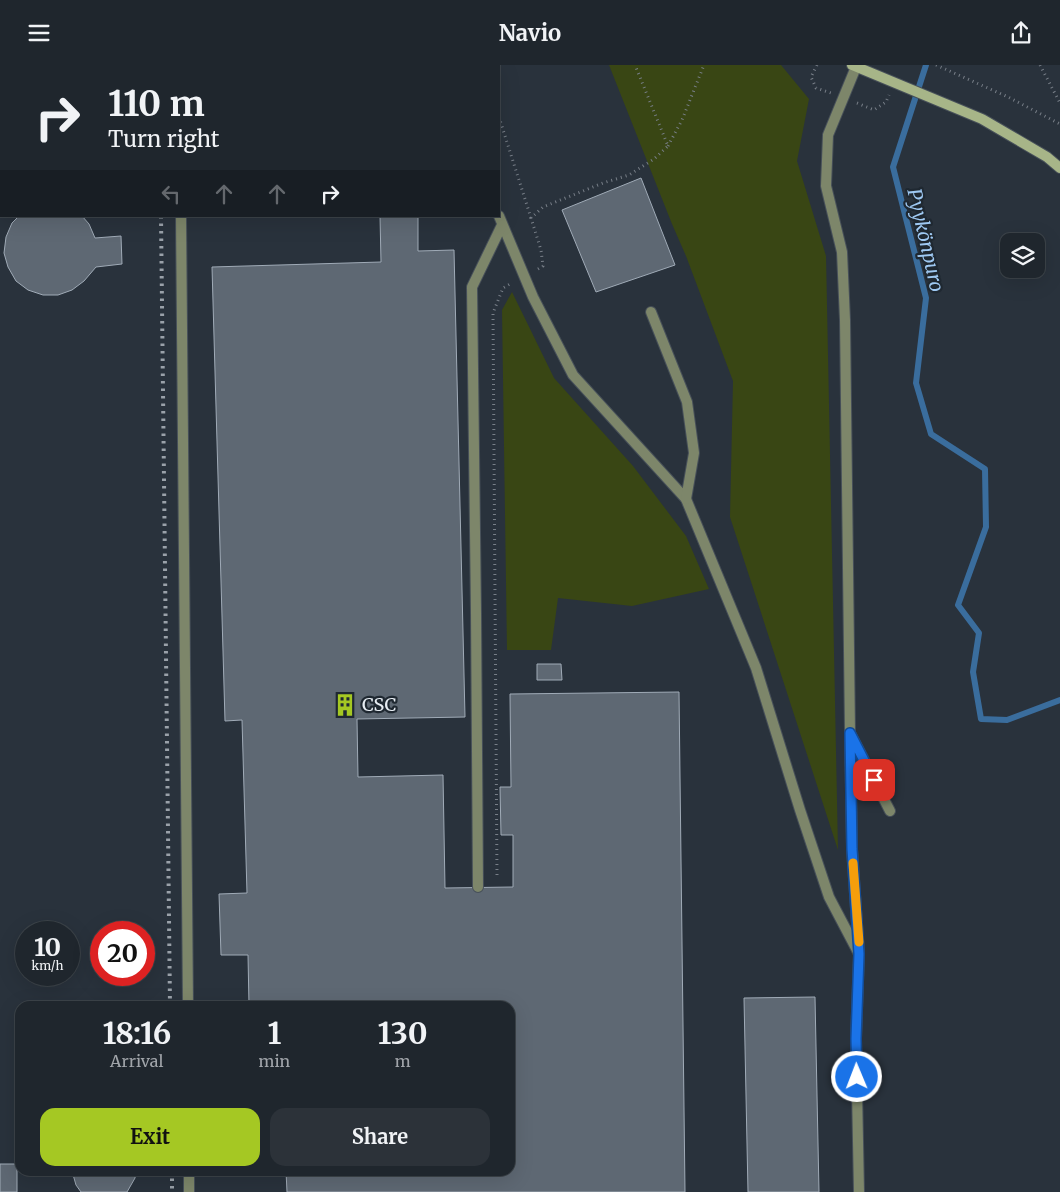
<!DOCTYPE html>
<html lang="en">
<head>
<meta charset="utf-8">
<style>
	:root { --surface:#1f262d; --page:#2c3239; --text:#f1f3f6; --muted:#a1a5aa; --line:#3c4349; --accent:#a5c823 }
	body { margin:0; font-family:Merriweather,serif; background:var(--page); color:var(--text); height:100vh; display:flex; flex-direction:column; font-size:19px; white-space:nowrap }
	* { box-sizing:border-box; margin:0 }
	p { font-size:16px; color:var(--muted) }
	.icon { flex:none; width:28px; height:28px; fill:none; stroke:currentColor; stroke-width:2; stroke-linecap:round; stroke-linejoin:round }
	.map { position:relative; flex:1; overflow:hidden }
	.details { position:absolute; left:15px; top:936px; width:500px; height:175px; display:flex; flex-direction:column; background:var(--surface); border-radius:15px; box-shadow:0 5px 20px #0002,0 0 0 1px var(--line) }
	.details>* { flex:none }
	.guide { position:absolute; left:0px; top:0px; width:500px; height:152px; box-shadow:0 5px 20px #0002,0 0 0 1px var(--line); background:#1f262d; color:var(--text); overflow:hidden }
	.buttons { position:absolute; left:1000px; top:168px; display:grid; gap:10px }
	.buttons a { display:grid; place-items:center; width:45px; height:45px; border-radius:10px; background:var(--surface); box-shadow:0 5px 20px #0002,0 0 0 1px var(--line); font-size:25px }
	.speed { position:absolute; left:15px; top:856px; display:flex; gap:10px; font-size:25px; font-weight:700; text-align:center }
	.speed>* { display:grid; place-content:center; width:65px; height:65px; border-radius:50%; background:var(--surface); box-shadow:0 5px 20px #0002,0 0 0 1px var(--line); line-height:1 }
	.speed small { font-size:12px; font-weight:400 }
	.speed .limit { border:8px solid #d22; background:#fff; color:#111 }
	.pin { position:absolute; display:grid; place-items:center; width:42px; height:42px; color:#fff; margin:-21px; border-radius:10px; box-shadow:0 2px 8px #0006 }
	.me { position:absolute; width:55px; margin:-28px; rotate:359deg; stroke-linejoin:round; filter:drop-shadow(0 0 4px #0008) }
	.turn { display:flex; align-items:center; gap:18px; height:105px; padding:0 25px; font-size:22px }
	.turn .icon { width:65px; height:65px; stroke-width:2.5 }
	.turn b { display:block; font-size:35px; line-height:42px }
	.lanes { display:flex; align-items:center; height:48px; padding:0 25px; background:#0003; justify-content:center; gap:25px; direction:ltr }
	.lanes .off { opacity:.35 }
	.eta { display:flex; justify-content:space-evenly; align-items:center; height:85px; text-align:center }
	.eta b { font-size:30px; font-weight:700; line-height:35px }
	.button { display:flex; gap:10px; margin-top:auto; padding:10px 25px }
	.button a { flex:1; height:58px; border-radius:15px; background:var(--accent); color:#111; font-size:20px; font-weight:700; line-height:58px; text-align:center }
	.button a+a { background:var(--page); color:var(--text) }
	header { display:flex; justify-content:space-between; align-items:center; height:65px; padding:0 25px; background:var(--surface); font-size:22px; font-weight:700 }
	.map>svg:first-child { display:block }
	.green { fill:#394614 }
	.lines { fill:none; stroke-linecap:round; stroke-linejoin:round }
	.stream { stroke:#3a6d9d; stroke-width:6 }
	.building { fill:#5e6873; stroke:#a0abb7 }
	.lane-casing { stroke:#475059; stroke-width:12 }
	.street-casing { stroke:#475059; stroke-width:12 }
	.secondary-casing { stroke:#475059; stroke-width:12 }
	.path { stroke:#787f88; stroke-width:3; stroke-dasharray:1 4; stroke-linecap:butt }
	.lane { stroke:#7d866a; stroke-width:10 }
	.street { stroke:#7d866a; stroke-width:10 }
	.secondary { stroke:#a7b588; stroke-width:10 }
	.rail { stroke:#9aa1a9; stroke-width:4; stroke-dasharray:2.5 5; stroke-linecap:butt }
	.route-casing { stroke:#114b97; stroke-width:12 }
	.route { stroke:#1a73e8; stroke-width:9 }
	.slow { stroke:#f59e0b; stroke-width:9 }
	.labels { text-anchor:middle; stroke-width:4.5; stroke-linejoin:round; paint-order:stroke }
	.poi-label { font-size:18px; fill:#e7edf3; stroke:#1f2831; text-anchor:start }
	.water-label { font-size:19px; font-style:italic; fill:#9fc9f3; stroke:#1f2831 }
</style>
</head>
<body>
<header><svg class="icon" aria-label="menu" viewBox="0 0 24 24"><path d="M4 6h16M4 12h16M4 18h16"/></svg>Navio<svg class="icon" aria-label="share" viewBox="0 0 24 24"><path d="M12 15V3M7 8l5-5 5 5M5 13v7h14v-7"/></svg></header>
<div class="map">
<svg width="1060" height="1127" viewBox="0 0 1060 1127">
	<rect width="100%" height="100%" fill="#29323c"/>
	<!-- green -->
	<g class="green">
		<path d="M609 0H781L809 34 797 96 826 191 838 785 730 452 733 316 686 191 672 159Z"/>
		<path d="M512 227 554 313 633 401 686 471 709 524 632 541 558 533 551 585H507L502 245Z"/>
	</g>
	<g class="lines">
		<!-- stream -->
		<path class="stream" d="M926 0 893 102 926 233 916 318 931 369 985 404 986 462 958 540 979 568 973 607 981 654 1007 655 1060 635"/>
	</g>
	<!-- building -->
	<g class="building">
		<path d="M641 113 675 200 596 227 562 145Z"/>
		<path d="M19 151H82L89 159 95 173 121 171 122 199 96 202 84 216 72 225 58 230H43L28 225 16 216 8 202 4 188 6 172 12 158Z"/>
		<path d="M380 151H418V186L454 185 465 652 357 654 358 712 443 710 445 823 513 822V770H501L500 722H511L510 629 679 627 685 1127H287L286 1106H510V941H249L248 890H221L219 829 247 828 242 655 225 656 212 202 381 197Z"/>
		<path d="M537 599H561L562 615H537Z"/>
		<path d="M815 932 819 1127H748L744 933Z"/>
		<rect x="0" y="1099" width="17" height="28"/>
		<path d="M72 1106H136L135 1113 127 1127H81L76 1120Z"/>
	</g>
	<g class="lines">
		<defs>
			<g id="lane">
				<path d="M441 0V1"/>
				<path d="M856 2 828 70 826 121 842 187 845 255 850 668 890 746"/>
				<path d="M499 151 533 232 573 310 686 434 756 603 800 745 829 832 859 889"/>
				<path d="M850 671 852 784 859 889 856 974 859 1127"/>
				<path d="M478 822 476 548 472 222 502 160"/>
			</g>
			<g id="street">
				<path d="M180 0V1"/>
				<path d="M7 1 8 0"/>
				<path d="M0 9 1 8"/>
				<path d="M181 151 188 941"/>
				<path d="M651 247 687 337 694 388 686 434"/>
				<path d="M189 1106V1127"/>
			</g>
			<path id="secondary" d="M852 0 982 54 1047 92 1060 103"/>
		</defs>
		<!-- lane casing -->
		<use href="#lane" class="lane-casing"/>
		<!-- street casing -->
		<use href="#street" class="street-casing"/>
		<!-- secondary casing -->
		<use href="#secondary" class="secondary-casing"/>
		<!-- path -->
		<g class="path">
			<path d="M477 0 478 1"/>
			<path d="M817 0 811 12 816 23 831 28"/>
			<path d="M936 0 1008 32 1060 59"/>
			<path d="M1040 0 1060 38"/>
			<path d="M857 38 874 45 886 37 889 30"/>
			<path d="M499 52 531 153"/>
			<path d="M668 81 682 55 704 0"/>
			<path d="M538 204 543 201 541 185 531 153 543 142 603 118 629 110 654 94 668 81 635 0"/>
			<path d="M497 810 493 248 503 223 510 219"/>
		</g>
		<!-- lane -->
		<use href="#lane" class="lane"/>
		<!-- street -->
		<use href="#street" class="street"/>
		<!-- secondary -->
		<use href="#secondary" class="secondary"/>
		<!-- rail -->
		<g class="rail">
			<path d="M162 1V0"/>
			<path d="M161 151 170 941"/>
			<path d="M172 1106V1127"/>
		</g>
	</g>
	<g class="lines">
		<defs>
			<path id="route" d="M857 1012 856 974 859 889 852 784 850 668 874 715"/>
		</defs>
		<!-- route casing -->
		<use href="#route" class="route-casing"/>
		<!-- route -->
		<use href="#route" class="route"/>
		<!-- slow -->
		<path class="slow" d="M853 798 859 877"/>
	</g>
	<!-- icons -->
	<defs>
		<symbol id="building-bare" viewBox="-9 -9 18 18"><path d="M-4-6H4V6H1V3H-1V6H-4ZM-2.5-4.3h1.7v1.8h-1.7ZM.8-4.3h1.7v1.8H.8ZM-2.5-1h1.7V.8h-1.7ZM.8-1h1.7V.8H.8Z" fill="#a5c823" stroke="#1f2831" stroke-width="2.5" paint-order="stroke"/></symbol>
	</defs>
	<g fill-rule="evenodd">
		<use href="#building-bare" x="329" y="624" width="32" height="32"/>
	</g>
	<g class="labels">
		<!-- poi labels -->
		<g class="poi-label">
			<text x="362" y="646">CSC</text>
		</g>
		<!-- water labels -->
		<g class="water-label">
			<text transform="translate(926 175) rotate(77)" y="7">Pyykönpuro</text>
		</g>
	</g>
</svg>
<div class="buttons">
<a><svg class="icon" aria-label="layers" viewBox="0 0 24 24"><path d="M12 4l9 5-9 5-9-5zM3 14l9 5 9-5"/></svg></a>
</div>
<div class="speed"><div>10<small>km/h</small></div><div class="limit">20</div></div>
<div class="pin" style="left:874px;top:715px;background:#d93025"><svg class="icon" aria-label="arrive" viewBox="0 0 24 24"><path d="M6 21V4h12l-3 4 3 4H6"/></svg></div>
<svg class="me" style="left:857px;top:1012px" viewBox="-20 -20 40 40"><circle r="17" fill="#1a73e8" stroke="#fff" stroke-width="3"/><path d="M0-11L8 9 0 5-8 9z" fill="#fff"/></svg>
<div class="guide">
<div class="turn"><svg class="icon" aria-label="right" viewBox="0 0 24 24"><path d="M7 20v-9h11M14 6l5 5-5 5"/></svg><div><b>110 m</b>Turn right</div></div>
<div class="lanes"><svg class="icon off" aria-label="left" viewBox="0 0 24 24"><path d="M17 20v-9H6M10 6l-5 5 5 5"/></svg><svg class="icon off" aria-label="ahead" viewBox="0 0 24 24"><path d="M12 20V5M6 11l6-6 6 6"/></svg><svg class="icon off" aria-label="ahead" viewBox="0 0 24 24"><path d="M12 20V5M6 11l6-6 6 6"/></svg><svg class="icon" aria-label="right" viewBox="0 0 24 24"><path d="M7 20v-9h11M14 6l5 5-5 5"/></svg></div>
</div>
<section class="details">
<div class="eta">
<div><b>18:16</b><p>Arrival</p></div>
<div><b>1</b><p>min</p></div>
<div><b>130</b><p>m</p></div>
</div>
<div class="button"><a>Exit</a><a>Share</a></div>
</section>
</div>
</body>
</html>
